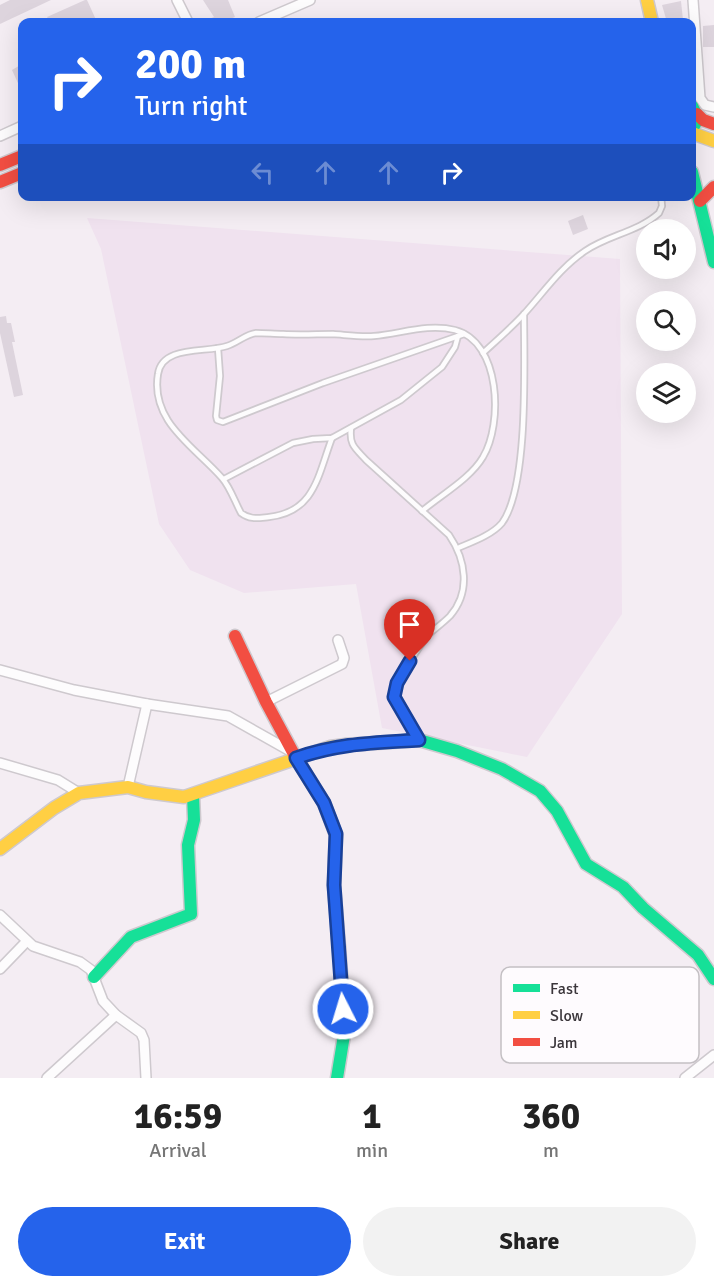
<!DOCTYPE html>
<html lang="en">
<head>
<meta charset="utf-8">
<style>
	:root { --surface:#fff; --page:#f2f2f2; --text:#222; --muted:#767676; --accent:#2563eb }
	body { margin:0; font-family:Signika,sans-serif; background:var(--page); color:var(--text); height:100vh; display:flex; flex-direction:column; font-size:22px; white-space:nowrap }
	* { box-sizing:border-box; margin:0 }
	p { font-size:20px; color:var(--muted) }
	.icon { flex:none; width:33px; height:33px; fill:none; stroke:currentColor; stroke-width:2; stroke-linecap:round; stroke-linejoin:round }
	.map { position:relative; height:1078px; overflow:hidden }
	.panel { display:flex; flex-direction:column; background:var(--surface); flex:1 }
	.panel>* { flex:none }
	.hud { position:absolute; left:18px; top:18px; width:678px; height:183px; border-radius:12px; box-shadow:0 6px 24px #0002; background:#2563eb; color:#fff; overflow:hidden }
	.tools { position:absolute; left:636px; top:219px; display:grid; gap:12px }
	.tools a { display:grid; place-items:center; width:60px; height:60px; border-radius:50%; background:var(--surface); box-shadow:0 6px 24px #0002; font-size:30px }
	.pin { position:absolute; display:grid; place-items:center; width:51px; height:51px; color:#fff; margin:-62px -26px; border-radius:50% 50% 50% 0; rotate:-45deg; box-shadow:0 0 6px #0007 }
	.pin .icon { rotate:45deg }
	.me { position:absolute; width:66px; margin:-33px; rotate:355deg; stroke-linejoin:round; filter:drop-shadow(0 0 4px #0008) }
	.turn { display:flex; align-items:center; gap:21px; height:126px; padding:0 18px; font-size:27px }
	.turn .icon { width:78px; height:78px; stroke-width:2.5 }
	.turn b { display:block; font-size:42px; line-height:51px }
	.lanes { display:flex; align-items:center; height:57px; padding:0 18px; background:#0003; justify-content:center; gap:30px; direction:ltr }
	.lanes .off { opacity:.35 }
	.eta { display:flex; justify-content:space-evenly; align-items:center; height:102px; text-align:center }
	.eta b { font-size:36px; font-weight:800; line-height:42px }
	.cta { display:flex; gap:12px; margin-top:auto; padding:12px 18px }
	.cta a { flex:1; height:69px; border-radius:36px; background:var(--accent); color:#fff; font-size:24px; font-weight:800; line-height:69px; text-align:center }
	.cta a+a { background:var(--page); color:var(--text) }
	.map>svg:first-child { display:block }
	.built { fill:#f0e2ef }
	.building { fill:#ddd4dd }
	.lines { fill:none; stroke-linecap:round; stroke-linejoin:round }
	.lane-casing { stroke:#cec9ce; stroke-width:8 }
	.street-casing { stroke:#cec9ce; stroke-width:12 }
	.fast-casing { stroke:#cec9ce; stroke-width:15 }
	.slow-casing { stroke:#cec9ce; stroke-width:15 }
	.jam-casing { stroke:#cec9ce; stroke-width:15 }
	.lane { stroke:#fdfcfd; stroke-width:4.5 }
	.street { stroke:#fdfcfd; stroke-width:9 }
	.fast { stroke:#16e098; stroke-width:12 }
	.slow { stroke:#ffcf43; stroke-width:12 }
	.jam { stroke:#f24e42; stroke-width:12 }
	.route-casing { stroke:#184099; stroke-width:15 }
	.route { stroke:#2563eb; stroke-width:10 }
	.key { fill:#fefbfe; stroke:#c4c0c4; stroke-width:1.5 }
	.key-label { font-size:16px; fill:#3b363b }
</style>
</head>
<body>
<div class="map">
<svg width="714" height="1078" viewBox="0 0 714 1078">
	<rect width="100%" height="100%" fill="#f4edf3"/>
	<!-- built -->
	<path class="built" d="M87 218 620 259 622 614 527 757 382 728 356 584 244 593 190 570 159 524 101 249Z"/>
	<!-- building -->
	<g class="building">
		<path d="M10 0H51L0 24V5Z"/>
		<path d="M85 0H87L97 22H50L47 17Z"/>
		<path d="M203 0H228L235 17 222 22H202L214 17Z"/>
		<path d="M681 1 683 20 667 22 662 5Z"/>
		<path d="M714 25V47H703V26Z"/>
		<path d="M22 64V92L12 70Z"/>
		<path d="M583 215 588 229 573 235 568 221Z"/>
		<path d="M6 316 7 323H11L15 342H12L23 395 14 397 0 333V317Z"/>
	</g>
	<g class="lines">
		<defs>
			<g id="lane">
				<path d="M218 348 220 376 216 416 217 420 223 422 323 383 464 334"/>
				<path d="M483 353C497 340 511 328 524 314 544 292 560 268 585 251 608 235 638 232 659 213L662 206 661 196"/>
				<path d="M351 428C349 445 355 448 366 460L449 535C466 560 471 592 450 616 443 623 436 628 429 634 420 645 413 657 406 668 400 677 393 687 395 698 397 709 412 727 418 737"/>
				<path d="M332 438C318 475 315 512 269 517 258 518 250 520 241 513 235 502 230 487 222 478 195 447 150 422 158 374 162 345 206 353 227 346 237 343 246 334 256 333 265 333 275 334 283 334 300 335 317 334 333 334 347 335 361 337 374 336 400 334 428 323 455 330 501 342 503 424 483 457 471 478 441 495 422 511"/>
				<path d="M224 479 293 443 313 439 332 438 401 400 442 367 455 347 458 336"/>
				<path d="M458 548C472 542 492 535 502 523 529 486 524 362 524 314"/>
			</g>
			<g id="street">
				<path d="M177 0 188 22"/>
				<path d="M693 0 700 98 705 105 714 107"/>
				<path d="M259 22 310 0"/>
				<path d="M0 136 22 126"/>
				<path d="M0 670 74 690 147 704"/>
				<path d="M266 702 342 664 344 658 338 640"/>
				<path d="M0 763 58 780 79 793"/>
				<path d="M128 787 147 704 228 716 292 752"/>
				<path d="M0 915 33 946 80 962 91 970 103 1001 116 1015 141 1033 144 1040 146 1078"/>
				<path d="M0 969 27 941"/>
				<path d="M47 1078 116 1015"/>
				<path d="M685 1078 714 1055"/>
			</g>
			<g id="fast">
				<path d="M692 106 698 118 692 130"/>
				<path d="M692 172 714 262"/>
				<path d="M346 745 419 740 457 751 502 769 540 791 557 811 586 864 623 887 643 908 698 955 714 979"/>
				<path d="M94 977 131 937 191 914 188 845 194 820 193 795"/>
				<path d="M337 1078 345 1029 339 947"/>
			</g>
			<g id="slow">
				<path d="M647 0 652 22"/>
				<path d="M692 133 714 141"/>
				<path d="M0 849 54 808 79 793 128 787 146 792 184 797 330 747 346 745"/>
			</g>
			<g id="jam">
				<path d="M697 114 703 120 714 124"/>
				<path d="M0 165 22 156"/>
				<path d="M0 182 22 173"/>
				<path d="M700 201 714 187"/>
				<path d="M235 636 266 702 296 758 324 803 336 835 334 885 339 947"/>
			</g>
		</defs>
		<!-- lane casing -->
		<use href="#lane" class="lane-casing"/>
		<!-- street casing -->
		<use href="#street" class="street-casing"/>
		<!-- fast casing -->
		<use href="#fast" class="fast-casing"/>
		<!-- slow casing -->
		<use href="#slow" class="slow-casing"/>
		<!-- jam casing -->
		<use href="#jam" class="jam-casing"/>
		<!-- lane -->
		<use href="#lane" class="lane"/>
		<!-- street -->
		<use href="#street" class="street"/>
		<!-- fast -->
		<use href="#fast" class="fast"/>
		<!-- slow -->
		<use href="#slow" class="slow"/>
		<!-- jam -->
		<use href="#jam" class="jam"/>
	</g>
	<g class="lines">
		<defs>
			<path id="route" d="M343 1009 334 885 336 834 324 803 296 758C340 743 374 743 419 740L394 697 397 683 410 661"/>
		</defs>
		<!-- route casing -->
		<use href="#route" class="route-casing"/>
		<!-- route -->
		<use href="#route" class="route"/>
	</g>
	<!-- legend -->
	<rect x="501" y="967" width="198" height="96" rx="9" class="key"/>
	<rect x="513" y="984" width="27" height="8" fill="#16e098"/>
	<rect x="513" y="1011" width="27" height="8" fill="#ffcf43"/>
	<rect x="513" y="1038" width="27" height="8" fill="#f24e42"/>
	<g class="key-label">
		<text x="550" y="994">Fast</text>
		<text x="550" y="1021">Slow</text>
		<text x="550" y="1048">Jam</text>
	</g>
</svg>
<div class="tools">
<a><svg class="icon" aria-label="sound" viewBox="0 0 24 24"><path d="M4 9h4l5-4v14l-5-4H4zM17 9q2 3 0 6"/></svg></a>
<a><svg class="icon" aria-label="search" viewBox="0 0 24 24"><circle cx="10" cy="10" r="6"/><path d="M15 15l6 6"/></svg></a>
<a><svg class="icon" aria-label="layers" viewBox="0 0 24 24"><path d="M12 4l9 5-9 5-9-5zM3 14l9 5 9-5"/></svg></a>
</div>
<div class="pin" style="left:410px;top:661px;background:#d93025"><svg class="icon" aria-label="arrive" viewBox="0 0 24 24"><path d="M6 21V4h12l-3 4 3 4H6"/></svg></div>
<svg class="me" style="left:343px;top:1009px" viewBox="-20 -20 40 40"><circle r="17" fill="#2563eb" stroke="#fff" stroke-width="3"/><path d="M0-11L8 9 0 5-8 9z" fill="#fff"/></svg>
<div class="hud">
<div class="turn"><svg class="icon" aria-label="right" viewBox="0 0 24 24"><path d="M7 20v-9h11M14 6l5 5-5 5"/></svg><div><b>200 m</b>Turn right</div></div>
<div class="lanes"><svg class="icon off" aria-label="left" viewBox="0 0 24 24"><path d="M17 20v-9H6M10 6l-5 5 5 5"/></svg><svg class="icon off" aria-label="ahead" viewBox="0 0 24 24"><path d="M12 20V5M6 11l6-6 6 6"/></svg><svg class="icon off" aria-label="ahead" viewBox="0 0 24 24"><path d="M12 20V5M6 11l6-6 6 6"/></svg><svg class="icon" aria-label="right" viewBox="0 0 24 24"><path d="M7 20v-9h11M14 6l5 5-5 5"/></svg></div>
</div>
</div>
<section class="panel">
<div class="eta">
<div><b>16:59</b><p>Arrival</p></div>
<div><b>1</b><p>min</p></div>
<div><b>360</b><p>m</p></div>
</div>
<div class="cta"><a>Exit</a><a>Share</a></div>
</section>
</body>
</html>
